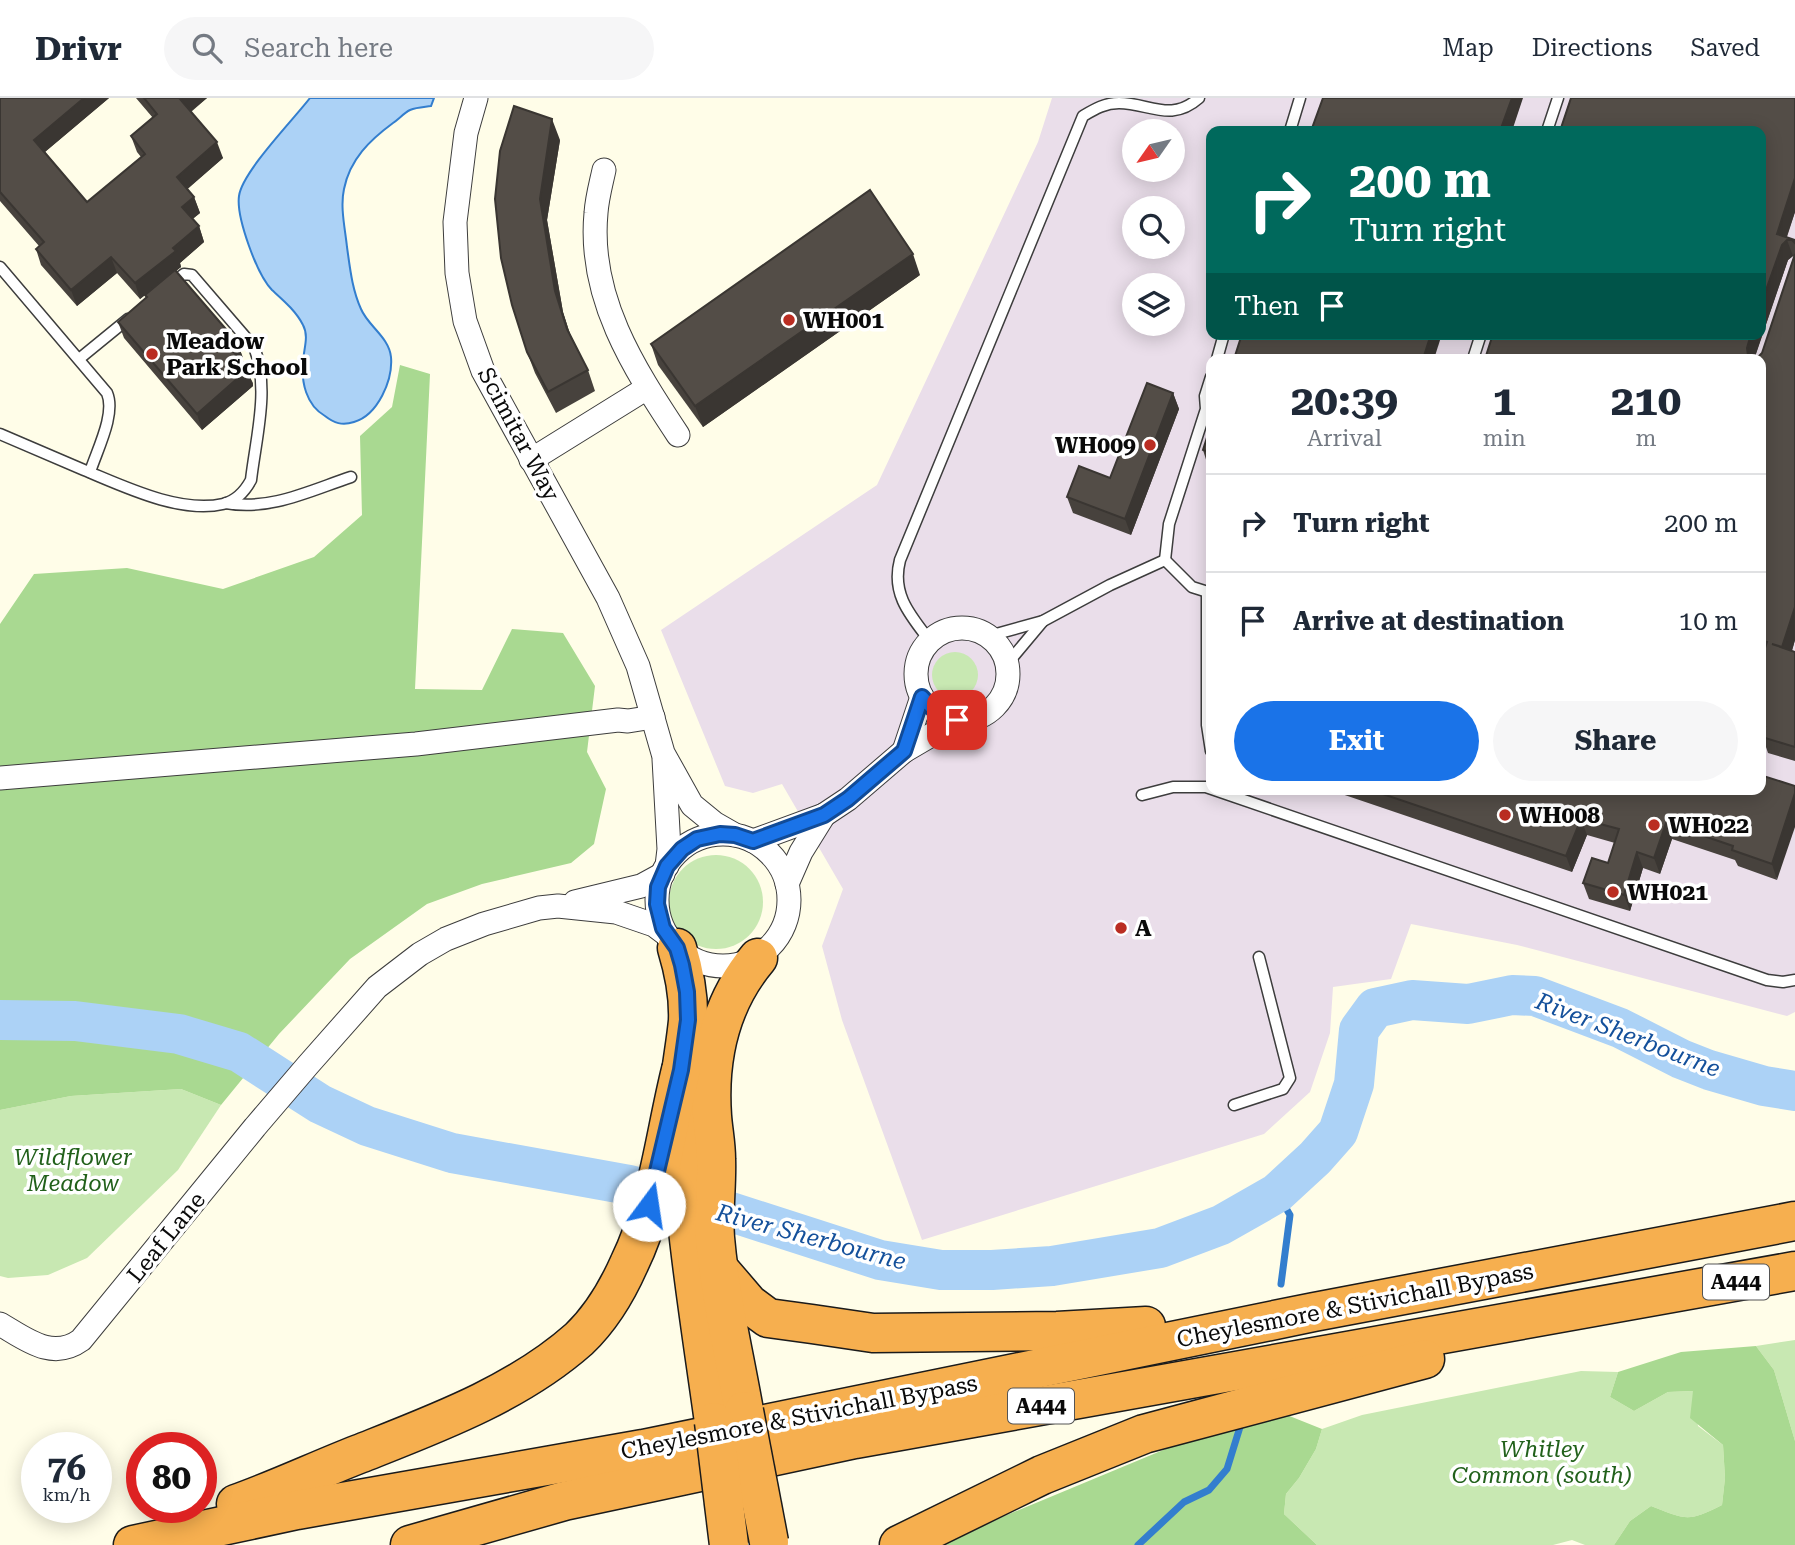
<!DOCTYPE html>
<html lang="en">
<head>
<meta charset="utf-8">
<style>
	:root { --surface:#fff; --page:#f6f6f7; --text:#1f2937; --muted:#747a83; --line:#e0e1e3; --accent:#1a73e8 }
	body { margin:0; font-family:"Roboto Serif",serif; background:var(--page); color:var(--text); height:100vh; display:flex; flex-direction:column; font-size:26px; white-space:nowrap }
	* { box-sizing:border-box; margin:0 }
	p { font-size:23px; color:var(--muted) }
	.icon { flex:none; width:38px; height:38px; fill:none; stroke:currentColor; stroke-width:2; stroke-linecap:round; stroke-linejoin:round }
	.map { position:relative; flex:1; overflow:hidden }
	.side { position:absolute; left:1206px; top:256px; width:560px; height:441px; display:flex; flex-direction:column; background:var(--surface); border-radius:14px; box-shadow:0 4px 18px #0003 }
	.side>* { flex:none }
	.top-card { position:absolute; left:1206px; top:28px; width:560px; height:214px; border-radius:14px; box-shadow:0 4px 18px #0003; background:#00695c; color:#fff; overflow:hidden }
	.needle { width:46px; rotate:236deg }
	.fabs { position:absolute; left:1122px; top:21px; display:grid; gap:14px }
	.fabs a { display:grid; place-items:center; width:63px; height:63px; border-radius:50%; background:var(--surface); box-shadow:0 4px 18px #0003; font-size:35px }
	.speed { position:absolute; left:21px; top:1334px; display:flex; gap:14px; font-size:35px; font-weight:700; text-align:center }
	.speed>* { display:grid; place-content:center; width:91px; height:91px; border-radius:50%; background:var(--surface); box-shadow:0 4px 18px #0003; line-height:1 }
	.speed small { font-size:18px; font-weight:400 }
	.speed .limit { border:10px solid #d22; background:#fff; color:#111 }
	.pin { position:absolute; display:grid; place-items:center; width:60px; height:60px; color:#fff; margin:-30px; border-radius:14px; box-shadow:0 4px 10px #0006 }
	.me { position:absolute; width:77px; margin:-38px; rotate:14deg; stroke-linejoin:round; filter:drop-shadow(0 0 5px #0008) }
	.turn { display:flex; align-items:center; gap:24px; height:147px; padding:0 28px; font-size:32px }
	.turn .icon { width:91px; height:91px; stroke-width:2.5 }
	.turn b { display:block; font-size:49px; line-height:60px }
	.then { display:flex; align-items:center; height:66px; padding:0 28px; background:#0003; gap:14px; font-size:26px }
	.eta { display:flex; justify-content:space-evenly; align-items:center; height:119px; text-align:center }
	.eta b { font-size:42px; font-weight:700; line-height:49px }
	.action { display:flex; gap:14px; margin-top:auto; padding:14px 28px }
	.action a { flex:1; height:80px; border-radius:42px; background:var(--accent); color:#fff; font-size:28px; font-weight:700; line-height:80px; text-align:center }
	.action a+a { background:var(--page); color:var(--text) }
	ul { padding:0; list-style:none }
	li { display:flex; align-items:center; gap:21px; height:98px; padding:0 28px; border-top:2px solid var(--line) }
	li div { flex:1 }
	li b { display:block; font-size:26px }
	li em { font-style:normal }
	header { display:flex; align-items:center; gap:42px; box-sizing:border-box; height:98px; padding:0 35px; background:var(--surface); border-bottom:2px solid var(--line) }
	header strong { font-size:33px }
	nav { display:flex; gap:38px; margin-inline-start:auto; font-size:24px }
	.search { width:490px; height:63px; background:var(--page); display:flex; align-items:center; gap:18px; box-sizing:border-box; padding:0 24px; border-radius:38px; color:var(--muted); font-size:26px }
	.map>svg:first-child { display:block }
	.industrial { fill:#eadeea; fill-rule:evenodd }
	.green { fill:#c8e8b2 }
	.forest { fill:#a9d991 }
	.water { fill:#acd2f6; stroke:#337ece; stroke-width:2 }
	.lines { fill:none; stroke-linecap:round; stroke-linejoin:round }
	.stream { stroke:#337ece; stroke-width:7 }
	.river { stroke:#acd2f6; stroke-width:40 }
	.lane-casing { stroke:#3d3d3d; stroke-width:13 }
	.street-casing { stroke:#3d3d3d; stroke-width:25 }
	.highway-casing { stroke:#1b1b1b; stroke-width:41 }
	.lane { stroke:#fff; stroke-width:10 }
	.street { stroke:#fff; stroke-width:23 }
	.highway { stroke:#f6af4f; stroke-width:38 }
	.highway-bridge-casing { stroke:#1b1b1b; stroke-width:41; stroke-linecap:butt }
	.highway-bridge { stroke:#f6af4f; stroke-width:38 }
	.wall { fill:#47423d; fill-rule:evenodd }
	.shaded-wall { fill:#3a3632 }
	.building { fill:#534d47; stroke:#3a3632; stroke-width:2 }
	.route-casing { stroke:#114b97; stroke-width:18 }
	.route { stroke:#1a73e8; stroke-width:12 }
	.poi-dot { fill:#ba2d22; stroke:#fff; stroke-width:2.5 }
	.labels { text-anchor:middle; stroke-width:7; stroke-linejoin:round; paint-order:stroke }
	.shield { fill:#fff; stroke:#545454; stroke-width:2 }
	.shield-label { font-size:21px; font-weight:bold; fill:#0a0a0a }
	.poi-label { font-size:23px; font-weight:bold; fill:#0a0a0a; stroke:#fff; text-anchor:start }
	.street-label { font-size:23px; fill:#0a0a0a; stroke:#fff }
	.park-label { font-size:23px; font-style:italic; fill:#22611b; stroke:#fff }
	.water-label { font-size:24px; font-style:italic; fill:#14509b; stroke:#fff }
</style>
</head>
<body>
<header>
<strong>Drivr</strong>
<div class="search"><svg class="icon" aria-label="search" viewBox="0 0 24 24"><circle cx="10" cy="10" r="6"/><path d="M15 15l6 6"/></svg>Search here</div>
<nav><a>Map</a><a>Directions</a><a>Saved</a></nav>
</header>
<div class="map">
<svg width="1795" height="1447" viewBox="0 0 1795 1447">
	<rect width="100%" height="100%" fill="#fffde8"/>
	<!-- industrial -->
	<path class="industrial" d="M1052 0H1795V914L1787 918 1517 847 1411 826 1391 881 1333 889 1330 935 1310 994 1264 1036 922 1142 842 922 822 848 843 791 782 686 753 695 725 688 661 532 877 387 1038 44ZM1134 33H1172V72H1134ZM1211 33H1760V236H1211ZM1134 110H1172V149H1134ZM1134 187H1172V226H1134ZM1211 261H1760V691H1211Z"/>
	<!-- green -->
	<g class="green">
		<circle cx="955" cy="577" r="23"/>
		<circle cx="716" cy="804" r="47"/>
		<path d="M181 991 221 1007 178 1072 87 1160 48 1177 8 1180 0 1178V1012L71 998Z"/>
		<path d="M1795 1242V1343L1774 1272 1756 1248Z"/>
		<path d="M1581 1273 1618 1274 1610 1299 1634 1313 1668 1294 1693 1293 1698 1328 1723 1347 1725 1380 1722 1407C1688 1424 1687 1422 1651 1408L1630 1423 1614 1447H1585L1572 1442 1553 1447H1317L1284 1416 1286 1396 1299 1380 1316 1351 1322 1331 1362 1317Z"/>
	</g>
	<!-- forest -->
	<g class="forest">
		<path d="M400 267 430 276 415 591 482 592 512 531 563 535 595 588 587 654 606 691 594 746 571 765 482 786 427 806 350 861 279 936 221 1007 181 991 71 998 0 1012V526L34 476 127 470 223 491 314 459 362 417 360 338 392 309Z"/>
		<path d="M1756 1248 1774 1272 1795 1343V1447H1614L1630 1423 1651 1408C1687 1422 1688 1424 1722 1407L1725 1380 1723 1347 1690 1320 1693 1293 1668 1294 1634 1313 1610 1299 1618 1274 1681 1254Z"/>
		<path d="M1282 1315 1322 1331 1316 1351 1299 1380 1286 1396 1284 1416 1317 1447H944L1002 1419 1168 1350Z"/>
	</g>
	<!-- water -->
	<path class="water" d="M310 0H434L431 8C425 9 417 9 410 12 404 15 399 21 393 25 370 42 350 61 344 91 340 109 345 130 347 149 350 170 352 191 361 211 368 228 389 239 391 259 393 282 378 317 354 324 342 328 334 325 325 318 306 307 301 284 303 263 304 250 309 238 303 227 296 213 283 202 272 192 257 177 236 119 239 98 242 74 294 21 310 0Z"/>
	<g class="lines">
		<!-- stream -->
		<g class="stream">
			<path d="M1277 1095 1290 1117 1281 1186"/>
			<path d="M1138 1447 1184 1404 1209 1392 1227 1371 1240 1329"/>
		</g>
		<!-- river -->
		<path class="river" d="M0 922 75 923 179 936 239 954 320 1006 367 1028 452 1055 629 1087 703 1105 880 1162 941 1172H992L1052 1168 1160 1150 1221 1127 1277 1095 1315 1060 1338 1034 1354 986 1359 932 1375 910 1412 902 1468 906 1512 897 1535 898 1620 930 1681 961 1709 972 1764 988 1795 993"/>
		<defs>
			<g id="lane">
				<path d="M1290 33 1300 0"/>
				<path d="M1547 33 1558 0"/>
				<path d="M0 169 107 295C116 316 97 352 90 374"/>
				<path d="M79 261 128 221"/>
				<path d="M1217 261 1224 236"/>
				<path d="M1473 261 1481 236"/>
				<path d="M0 336C28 348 56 360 84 372 123 388 180 416 223 406 236 403 245 393 251 382 256 339 270 290 254 249L192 177 184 176 171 186"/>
				<path d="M226 405C270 413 309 393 351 379"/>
				<path d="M1165 462 1169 426 1206 311 1205 298 1211 279"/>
				<path d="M1165 462 1192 489 1211 495"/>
				<path d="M1207 494V627L1211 653"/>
				<path d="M989 538 1043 523 1110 487 1165 462"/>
				<path d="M930 543C910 517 891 496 900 462L1083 18C1095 11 1105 5 1119 5 1149 5 1171 25 1199 0"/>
				<path d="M1007 566 1043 523"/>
				<path d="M1142 697 1173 689H1206L1767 882 1783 884 1795 882"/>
				<path d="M1234 1007 1283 991 1290 980 1259 859"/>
			</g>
			<g id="street">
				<path d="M476 0 466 35 455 124 457 175 465 223 483 273 608 500 638 568 663 655 692 707 714 725 735 737"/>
				<path d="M604 72C601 86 597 100 596 115 588 199 633 269 678 337"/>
				<path d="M531 362 647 290"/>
				<circle cx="962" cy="576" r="46"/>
				<path d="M904 653 922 599"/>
				<path d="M664 661 669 751 667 768"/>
				<path d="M0 680 416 646 618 622 628 623 653 619"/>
				<circle cx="723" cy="802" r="66"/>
				<path d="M753 743 824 717 848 701 904 653 957 622"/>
				<path d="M787 786 801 754 824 717"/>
				<path d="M575 804 641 788 663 776"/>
				<path d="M0 1226C26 1241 52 1263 81 1242L255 1029 308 967 377 889 420 856 446 841 484 826 539 810 558 808 616 814 654 827 666 836"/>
			</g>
			<g id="highway">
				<path d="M677 850C684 873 689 898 688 923 685 955 677 986 679 1018 683 1121 700 1223 714 1324"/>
				<path d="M719 1171 749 1206 768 1220 812 1226 873 1235 1057 1233 1146 1228"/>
				<path d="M744 1313C734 1256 720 1198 715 1140 713 1114 717 1087 716 1061 716 1046 713 1032 712 1018 708 960 720 905 758 860"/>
				<path d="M236 1406C278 1391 318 1372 359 1356 435 1326 517 1296 579 1241 600 1221 617 1193 629 1166 658 1107 665 1036 681 972"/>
				<path d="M133 1447 297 1412 643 1351 1314 1214 1795 1123"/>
				<path d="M410 1447 564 1403 855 1341 1795 1173"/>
				<path d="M899 1447 1042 1377 1144 1336 1425 1261"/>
			</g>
		</defs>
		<!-- lane casing -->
		<use href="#lane" class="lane-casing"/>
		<!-- street casing -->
		<use href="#street" class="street-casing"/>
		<!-- highway casing -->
		<use href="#highway" class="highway-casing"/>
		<!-- lane -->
		<use href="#lane" class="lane"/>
		<!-- street -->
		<use href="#street" class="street"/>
		<!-- highway -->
		<use href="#highway" class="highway"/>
		<defs>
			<g id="highway-bridge">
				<path d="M744 1313 769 1444"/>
				<path d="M714 1324 729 1447"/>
			</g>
		</defs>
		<!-- highway-bridge casing -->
		<use href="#highway-bridge" class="highway-bridge-casing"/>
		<!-- highway-bridge -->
		<use href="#highway-bridge" class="highway-bridge"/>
	</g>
	<!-- wall -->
	<g class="wall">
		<path d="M0 0H109L45 54 87 104 141 59 137 54 131 38 153 20 136 0H207L191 14 223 60 187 91 194 99 200 115 192 121 199 128 204 144 180 165 181 169 176 173 237 244 243 260 241 262 253 285V288L202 332 124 240 118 224 146 200 145 197 140 201 117 175 77 208 41 167 36 151 39 148 0 103Z"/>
		<path d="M1760 33 1795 114 1787 139 1795 142V542L1792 553 1795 554V663L1768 655 1764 643 1760 642V565L1763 557 1760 556V261H1485ZM1793 158H1795L1762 255 1759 258 1755 259 1788 162Z"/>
		<path d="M560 42 547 122 563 214 570 236 588 272 595 293 556 315 535 275 527 254 495 101Z"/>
		<path d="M920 177 703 329 658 267 651 246Z"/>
		<path d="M1173 295 1179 311 1131 437 1073 415 1067 399 1110 380Z"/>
		<path d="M1211 327V369L1208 368 1203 352Z"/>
		<path d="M1327 691H1760L1777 782 1738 768 1735 762 1672 741 1660 776 1643 770 1630 813 1589 801 1583 785 1608 765 1615 745 1587 737 1572 774Z"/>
	</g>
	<!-- shaded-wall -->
	<g class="shaded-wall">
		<path d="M84 0H109L40 58 34 42Z"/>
		<path d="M182 0H207L186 17 180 1Z"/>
		<path d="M1512 0H1523L1512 33H1500Z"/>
		<path d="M552 21 560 42 547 122 563 214 575 252 555 193 540 101Z"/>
		<path d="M217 44 223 60 183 95 177 79Z"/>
		<path d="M1795 80V114L1785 143 1787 142 1793 158 1788 162 1754 261 1748 257 1747 250 1751 236H1760V209L1777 136Z"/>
		<path d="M194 99 200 115 188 125 182 109Z"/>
		<path d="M199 128 204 144 180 165 181 169 140 201 135 185Z"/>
		<path d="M913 156 920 177 703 329 695 308Z"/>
		<path d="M111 159 117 175 77 208 71 192Z"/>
		<path d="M1431 236H1442L1434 261H1423Z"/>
		<path d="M237 244 243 260 236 266 230 250Z"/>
		<path d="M247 269 253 288 202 332 197 316Z"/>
		<path d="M1173 295 1179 311 1131 437 1125 421Z"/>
		<path d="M1795 509V542L1788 565 1782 549Z"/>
		<path d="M1795 695V729L1777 782 1772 766Z"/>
		<path d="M1581 721 1587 737 1572 774 1566 758Z"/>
		<path d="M1666 725 1672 741 1660 776 1654 760Z"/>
		<path d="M1637 754 1643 770 1630 813 1624 797Z"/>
	</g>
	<!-- building -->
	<g class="building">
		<path d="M0 0H84L34 42 87 104 145 56 131 38 157 16 144 0H182L180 1 217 44 177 79 194 99 182 109 199 128 173 150 176 153 135 185 111 159 71 192 36 151 44 144 0 94Z"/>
		<path d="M1323 0H1512L1500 33H1311Z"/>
		<path d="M1571 0H1795V80L1777 136 1795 142V145L1792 142H1787L1782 147 1760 209V33H1560Z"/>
		<path d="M514 8 552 21 540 101 555 193 567 231 588 272 548 294 527 254 512 207 501 160 495 101 500 53Z"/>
		<path d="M870 92 913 156 695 308 651 246Z"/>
		<path d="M1795 156V509L1782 549 1772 546 1795 554V649L1762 639 1765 629 1760 628V565L1767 544 1760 542V261H1485L1493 236H1751L1747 250 1748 257 1752 260 1759 258 1762 255Z"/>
		<path d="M175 172 237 244 230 250 247 269V272L197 316 118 224 147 199 145 197Z"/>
		<path d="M1242 236H1431L1423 261H1234Z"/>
		<path d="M1147 285 1173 295 1125 421 1067 399 1079 368 1110 380Z"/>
		<path d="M1211 327V355L1203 352Z"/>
		<path d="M1760 677 1795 688V695L1772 766 1732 752 1733 748 1666 725 1654 760 1637 754 1624 797 1583 785 1592 760 1608 765 1619 731 1581 721 1566 758 1368 691H1760Z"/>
	</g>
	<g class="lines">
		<defs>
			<path id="route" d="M649 1107 681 972 688 922 687 894 682 867 677 850 663 830 657 806 658 789 667 768 682 751 697 741 720 736 735 737 753 743 824 717 848 701 904 653 922 599 934 612 957 622"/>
		</defs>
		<!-- route casing -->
		<use href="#route" class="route-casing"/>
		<!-- route -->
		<use href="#route" class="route"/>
	</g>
	<!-- markers -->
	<g class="poi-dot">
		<circle cx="789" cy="222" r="7"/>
		<circle cx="152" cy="256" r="7"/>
		<circle cx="1150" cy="347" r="7"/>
		<circle cx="1505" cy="717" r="7"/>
		<circle cx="1654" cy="727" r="7"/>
		<circle cx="1613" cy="794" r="7"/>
		<circle cx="1121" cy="830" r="7"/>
	</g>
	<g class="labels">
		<!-- shield labels -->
		<g class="shield">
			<rect x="1703" y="1166.5" width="66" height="35" rx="5"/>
			<rect x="1008" y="1290.5" width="66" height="35" rx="5"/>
		</g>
		<g class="shield-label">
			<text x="1736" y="1191">A444</text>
			<text x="1041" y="1315">A444</text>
		</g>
		<!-- poi labels -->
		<g class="poi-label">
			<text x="803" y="230">WH001</text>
			<text x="166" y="251">Meadow<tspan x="166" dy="26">Park School</tspan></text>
			<text x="1136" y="355" text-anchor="end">WH009</text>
			<text x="1519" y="725">WH008</text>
			<text x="1668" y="735">WH022</text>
			<text x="1627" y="802">WH021</text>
			<text x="1135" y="838">A</text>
		</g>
		<!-- street labels -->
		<g class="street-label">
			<text transform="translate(519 336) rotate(62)" y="8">Scimitar Way</text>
			<text transform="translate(166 1139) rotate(-51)" y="8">Leaf Lane</text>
			<text transform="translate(1355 1207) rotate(-11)" y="8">Cheylesmore &amp; Stivichall Bypass</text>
			<text transform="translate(799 1319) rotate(-11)" y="8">Cheylesmore &amp; Stivichall Bypass</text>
		</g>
		<!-- park labels -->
		<g class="park-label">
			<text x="73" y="1067">Wildflower<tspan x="73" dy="26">Meadow</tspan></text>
			<text x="1542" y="1359">Whitley<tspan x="1542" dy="26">Common (south)</tspan></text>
		</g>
		<!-- water labels -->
		<g class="water-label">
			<text transform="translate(1628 937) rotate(21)" y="8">River Sherbourne</text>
			<text transform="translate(811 1139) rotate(15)" y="8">River Sherbourne</text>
		</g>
	</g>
</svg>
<div class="fabs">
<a><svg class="needle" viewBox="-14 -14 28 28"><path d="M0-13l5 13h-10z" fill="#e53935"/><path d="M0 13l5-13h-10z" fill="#747a83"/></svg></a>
<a><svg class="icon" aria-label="search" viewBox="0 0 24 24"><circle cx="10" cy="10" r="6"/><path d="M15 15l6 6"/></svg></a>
<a><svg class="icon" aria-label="layers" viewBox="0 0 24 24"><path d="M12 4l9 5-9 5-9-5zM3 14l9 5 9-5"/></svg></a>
</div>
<div class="speed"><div>76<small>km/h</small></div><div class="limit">80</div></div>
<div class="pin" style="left:957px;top:622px;background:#d93025"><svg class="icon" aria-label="arrive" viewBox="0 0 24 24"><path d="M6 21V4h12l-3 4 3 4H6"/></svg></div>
<svg class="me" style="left:649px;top:1107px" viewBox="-20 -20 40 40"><circle r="19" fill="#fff"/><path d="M0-13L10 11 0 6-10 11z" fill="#1a73e8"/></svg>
<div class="top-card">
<div class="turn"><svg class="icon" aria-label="right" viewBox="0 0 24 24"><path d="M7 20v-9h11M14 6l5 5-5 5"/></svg><div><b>200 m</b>Turn right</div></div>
<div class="then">Then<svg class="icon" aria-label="arrive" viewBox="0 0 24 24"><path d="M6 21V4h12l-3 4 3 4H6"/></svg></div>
</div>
<section class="side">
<div class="eta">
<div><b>20:39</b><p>Arrival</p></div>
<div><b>1</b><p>min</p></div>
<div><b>210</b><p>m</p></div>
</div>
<ul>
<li><svg class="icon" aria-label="right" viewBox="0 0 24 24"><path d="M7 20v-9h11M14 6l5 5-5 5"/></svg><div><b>Turn right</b></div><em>200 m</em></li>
<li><svg class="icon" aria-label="arrive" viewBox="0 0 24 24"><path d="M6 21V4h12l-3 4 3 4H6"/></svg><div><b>Arrive at destination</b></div><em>10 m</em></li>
</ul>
<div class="action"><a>Exit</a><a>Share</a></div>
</section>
</div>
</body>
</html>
